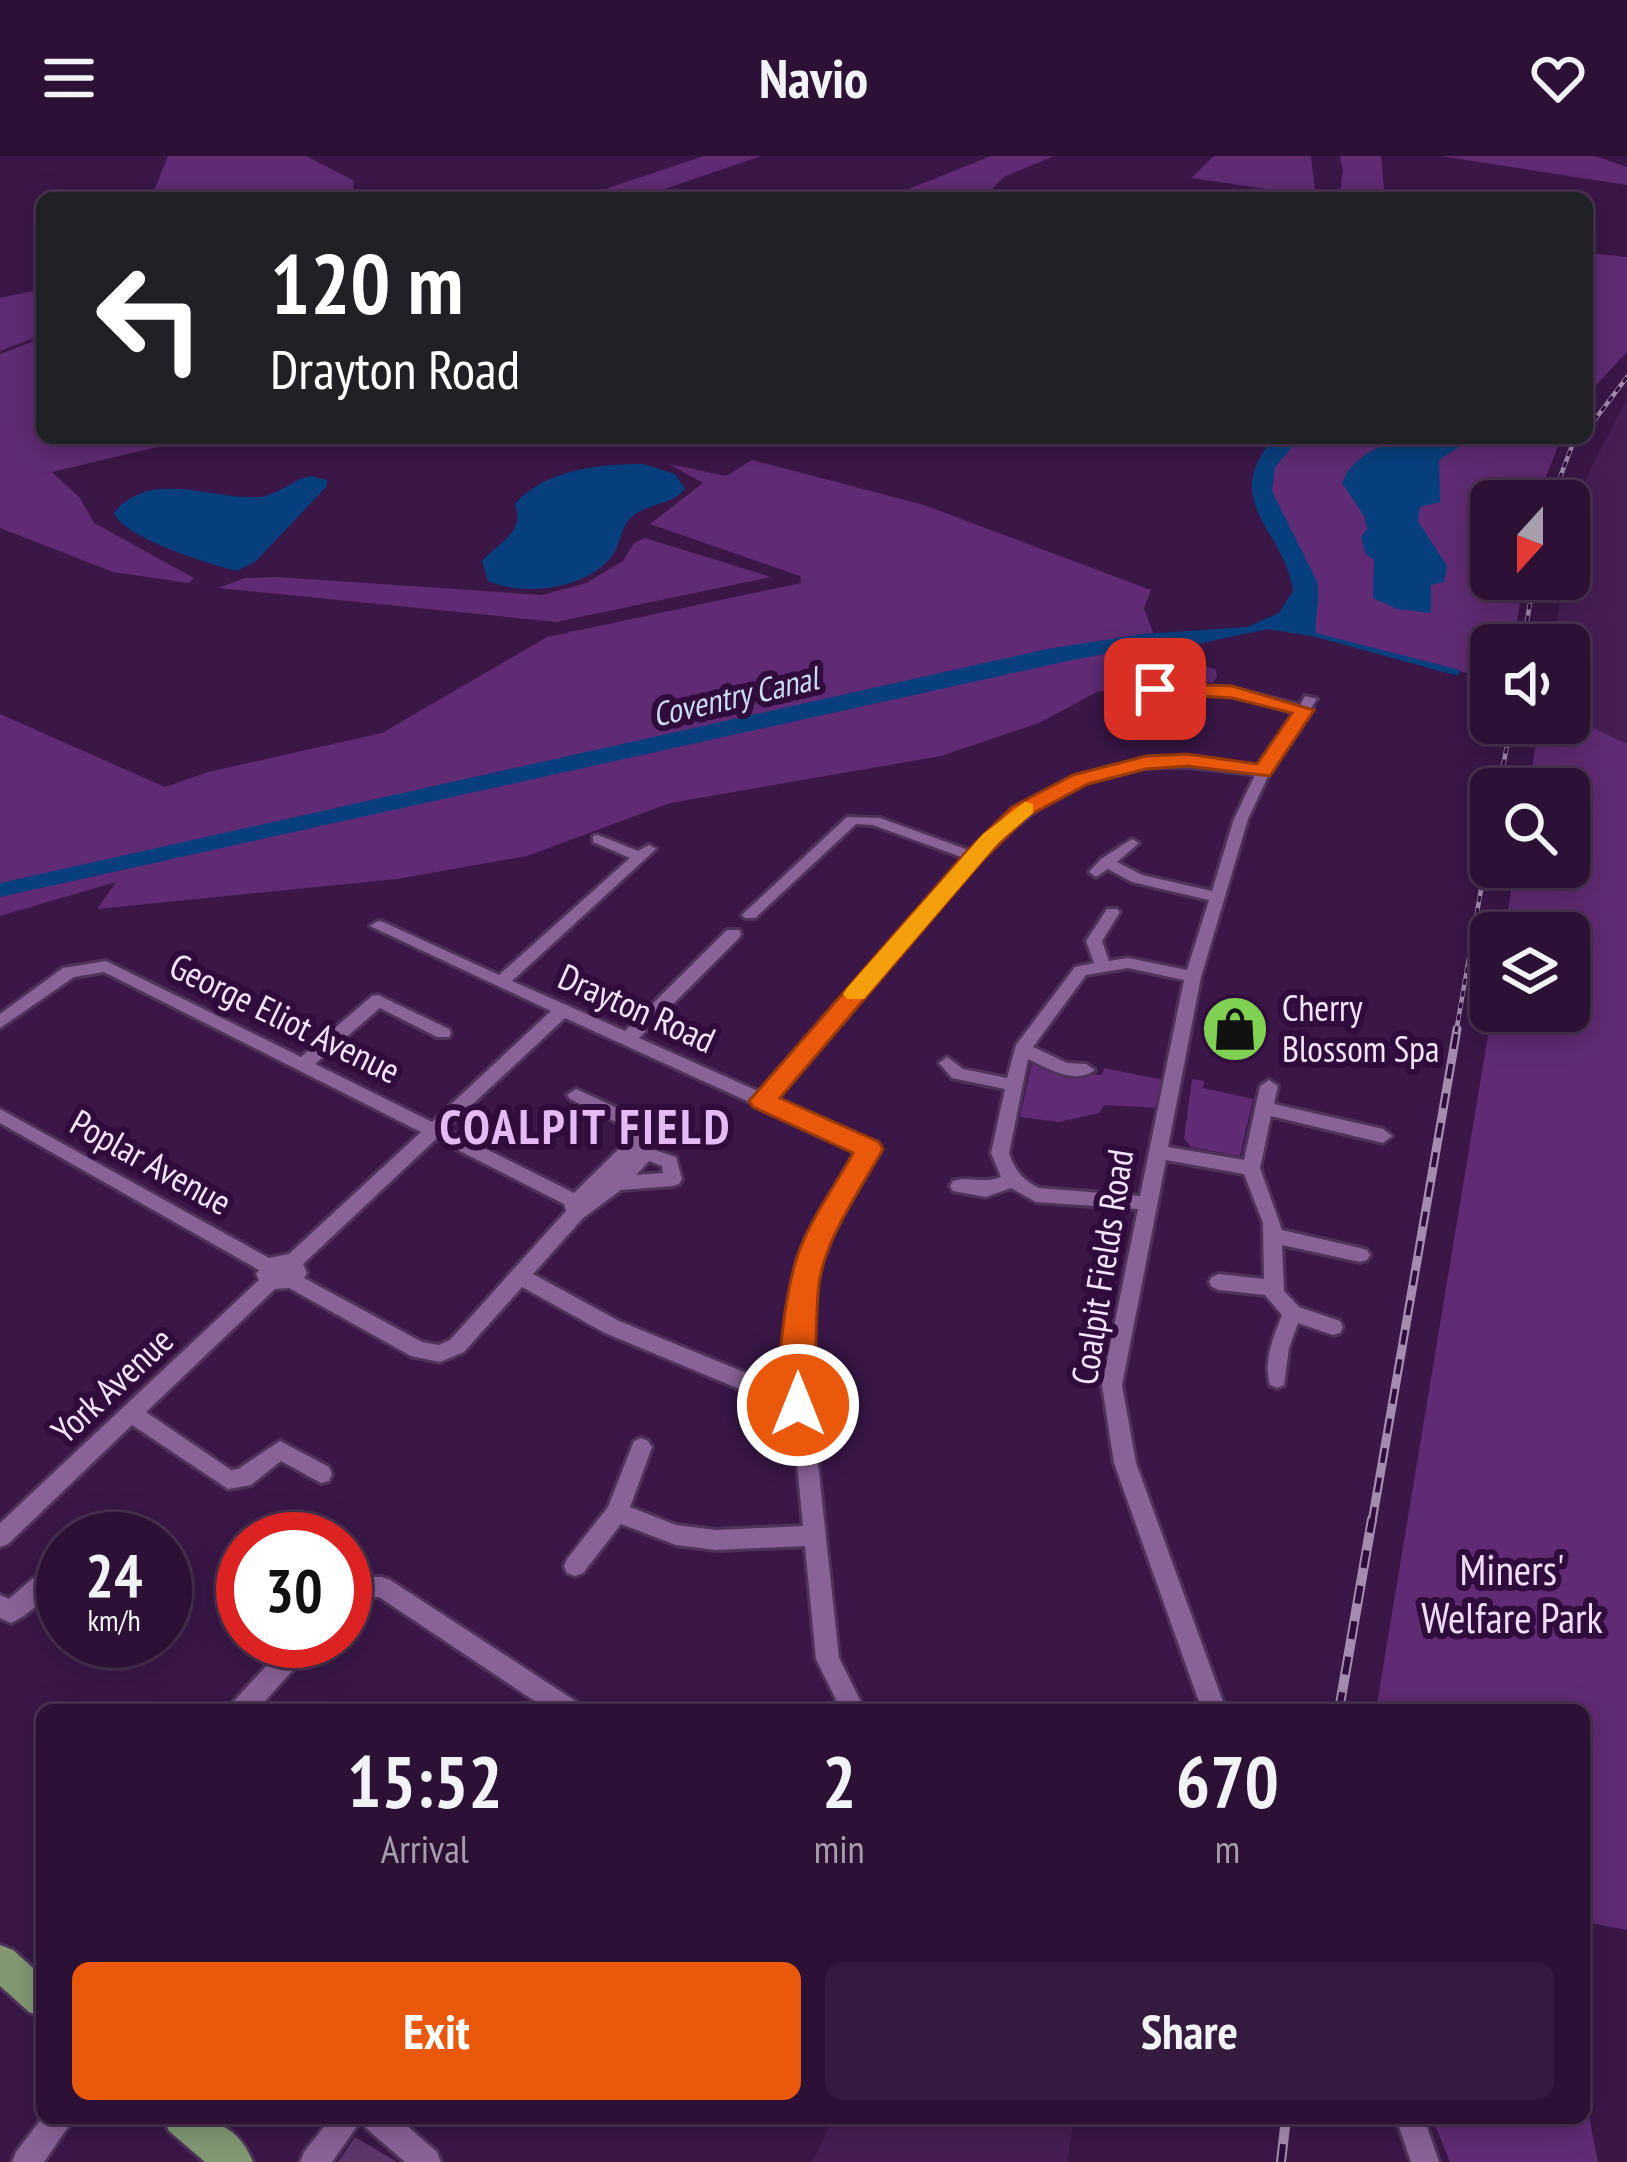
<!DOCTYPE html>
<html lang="en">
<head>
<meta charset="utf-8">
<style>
	:root { --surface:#2c1135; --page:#341a3d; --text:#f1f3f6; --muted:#a69dad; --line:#483150; --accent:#ea580c }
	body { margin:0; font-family:"PT Sans Narrow",sans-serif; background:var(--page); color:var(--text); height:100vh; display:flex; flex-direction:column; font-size:45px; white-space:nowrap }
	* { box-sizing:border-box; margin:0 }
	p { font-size:39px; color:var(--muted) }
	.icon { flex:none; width:66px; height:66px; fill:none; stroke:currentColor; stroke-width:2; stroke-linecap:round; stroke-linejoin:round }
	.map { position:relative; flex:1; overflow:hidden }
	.panel { position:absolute; left:36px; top:1548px; width:1554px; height:420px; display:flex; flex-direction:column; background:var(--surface); border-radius:18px; box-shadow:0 6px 30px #0003,0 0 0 3px var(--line) }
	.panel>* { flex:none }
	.hud { position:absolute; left:36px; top:36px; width:1557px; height:252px; border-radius:18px; box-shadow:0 6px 30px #0003,0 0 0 3px var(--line); background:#202124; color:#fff; overflow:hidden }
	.needle { width:78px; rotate:201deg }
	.fabs { position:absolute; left:1470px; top:324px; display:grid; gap:24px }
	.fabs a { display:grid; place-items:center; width:120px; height:120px; border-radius:18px; background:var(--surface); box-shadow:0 6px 30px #0003,0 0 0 3px var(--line); font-size:60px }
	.speed { position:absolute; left:36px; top:1356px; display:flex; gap:24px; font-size:60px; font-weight:700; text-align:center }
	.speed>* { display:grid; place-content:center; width:156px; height:156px; border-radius:50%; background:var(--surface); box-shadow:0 6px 30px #0003,0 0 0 3px var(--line); line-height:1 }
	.speed small { font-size:30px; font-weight:400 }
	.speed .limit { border:18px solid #d22; background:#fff; color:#111 }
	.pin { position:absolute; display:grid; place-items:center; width:102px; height:102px; color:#fff; margin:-51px; border-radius:24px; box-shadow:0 6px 18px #0006 }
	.me { position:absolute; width:132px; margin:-66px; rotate:0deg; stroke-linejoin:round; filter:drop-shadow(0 0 9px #0008) }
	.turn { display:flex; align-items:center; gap:42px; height:252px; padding:0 36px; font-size:54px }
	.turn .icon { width:156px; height:156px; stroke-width:2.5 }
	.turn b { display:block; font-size:84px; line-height:102px }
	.eta { display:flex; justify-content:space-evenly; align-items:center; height:204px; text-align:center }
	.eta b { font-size:72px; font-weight:800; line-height:84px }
	.action { display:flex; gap:24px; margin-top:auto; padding:24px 36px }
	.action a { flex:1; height:138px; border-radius:18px; background:var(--accent); color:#fff; font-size:48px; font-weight:800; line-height:138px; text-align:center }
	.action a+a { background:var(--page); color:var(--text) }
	header { display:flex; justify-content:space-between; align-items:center; height:156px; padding:0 36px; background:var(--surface); font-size:54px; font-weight:800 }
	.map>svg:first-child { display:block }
	.built { fill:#461e54 }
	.green { fill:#602b74 }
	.water { fill:#073f7e }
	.building { fill:#5b376a }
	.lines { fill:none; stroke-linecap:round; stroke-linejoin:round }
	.minor-casing { stroke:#4f325a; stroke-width:6 }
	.major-casing { stroke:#4f325a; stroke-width:6 }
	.minor { fill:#896398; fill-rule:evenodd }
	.major { fill:#819873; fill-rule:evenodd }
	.rail-far2-casing { stroke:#a48cae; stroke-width:4.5 }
	.rail-far1-casing { stroke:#a48cae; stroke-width:9 }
	.rail-casing { stroke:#a48cae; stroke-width:10 }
	.rail-far2 { stroke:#300c3c; stroke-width:3; stroke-dasharray:6; stroke-linecap:butt }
	.rail-far1 { stroke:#300c3c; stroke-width:4.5; stroke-dasharray:15; stroke-linecap:butt }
	.rail { stroke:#300c3c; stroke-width:6; stroke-dasharray:18; stroke-linecap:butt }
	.route { fill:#ea580c; stroke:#983908; stroke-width:3 }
	.slow { fill:#f59e0b }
	.labels { text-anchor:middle; stroke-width:12; stroke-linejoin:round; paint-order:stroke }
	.far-water-label { font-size:33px; font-style:italic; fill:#cbdcf2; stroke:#300c3c }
	.street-label { font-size:36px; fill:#f5e4fd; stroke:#300c3c }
	.poi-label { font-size:36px; fill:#f5e4fd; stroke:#300c3c; text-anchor:start }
	.near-park-label { font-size:42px; fill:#eeddf5; stroke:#300c3c }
	.district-label { font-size:48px; font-weight:bold; letter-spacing:3px; fill:#e3baf4; stroke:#300c3c }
</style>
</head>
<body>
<header><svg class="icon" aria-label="menu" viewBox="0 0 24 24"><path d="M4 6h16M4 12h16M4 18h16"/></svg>Navio<svg class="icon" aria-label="heart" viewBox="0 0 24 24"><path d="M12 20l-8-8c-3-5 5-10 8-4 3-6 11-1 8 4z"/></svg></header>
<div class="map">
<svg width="1627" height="2006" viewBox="0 0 1627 2006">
	<rect width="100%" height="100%" fill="#3a1747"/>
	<!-- built -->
	<g class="built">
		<path d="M1627 242V588L1569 560V489H1553L1563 423H1569V382L1588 318Z"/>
		<path d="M834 1962H1074L1067 2006H812Z"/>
	</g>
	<!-- green -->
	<g class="green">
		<path d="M168 0H306L353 24 354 42H220L207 36 151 42Z"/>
		<path d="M704 0H761L638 42H578Z"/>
		<path d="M991 0H1054L1004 21 983 42H886Z"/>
		<path d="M1214 0H1311L1315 36 1308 39 1191 22Z"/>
		<path d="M1340 0H1381L1385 42H1339L1343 15Z"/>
		<path d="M1440 0H1595L1627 11V29Z"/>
		<path d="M1587 97 1627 101V196L1587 239Z"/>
		<path d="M42 133V179L0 195V142Z"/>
		<path d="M42 182V282H195L52 316 80 342 94 367 194 422 189 427 113 416 0 372V198Z"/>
		<path d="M1286 282H1561L1537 345H1491V423H1524L1513 489H1491V523L1318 480C1290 426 1270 368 1265 308Z"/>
		<path d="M752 304 924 349 1151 434 1144 453 1159 491 1216 514 1217 521 1213 527 1176 523 1097 536 1039 567 941 600 670 647 527 700 397 723 97 753 116 726 0 760V558L165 631 208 616 382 577 547 481 801 427 800 420 650 368 703 327 669 308 726 320Z"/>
		<path d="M645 382 771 421 556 466 218 432 245 422 277 421 542 439 586 427 623 405 634 387Z"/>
		<path d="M1569 560 1627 588V1774L1590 1767 1584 1759V1554H1376L1492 855H1569V777H1504L1515 711H1569V633H1528L1540 567H1569Z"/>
		<path d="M1032 906 1061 916 1102 919 1104 912 1163 924 1158 952 1104 949 1099 957 1059 966 1020 961Z"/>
		<path d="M1192 923 1204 925 1203 932 1253 943 1240 1000 1191 991 1184 983Z"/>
		<path d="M1584 1935 1598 2006H1450L1432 1962H1584Z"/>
	</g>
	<!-- water -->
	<g class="water">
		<path d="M1274 282H1300L1275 311 1272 335 1316 423C1322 443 1314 458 1316 477L1460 514 1458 520 1316 481 1268 473 1197 488 1124 494 1063 506 0 741V727L1047 493 1143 478 1247 471 1279 457 1293 435C1285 373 1218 347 1274 282Z"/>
		<path d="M1403 282H1473L1439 304 1440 346 1420 351 1418 365 1447 410 1444 426 1431 429V457L1397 453 1373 442 1374 404 1365 397 1361 381 1367 373 1364 360 1342 327C1353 300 1377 291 1403 282Z"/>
		<path d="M643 308 675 318 685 333C670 349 651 347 634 359 620 369 622 387 612 400 587 433 524 441 488 425L482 405C498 387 526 376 515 348 545 313 600 308 643 308Z"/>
		<path d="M310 320 327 324V330L256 405 237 415C209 408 124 382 114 357 150 312 212 344 258 341 277 340 292 324 310 320Z"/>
	</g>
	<!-- building -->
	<path class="building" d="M355 1981 397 2006H338Z"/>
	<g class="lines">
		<defs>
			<g id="minor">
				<path d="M1155 529 1232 532 1300 549 1305 540 1317 543 1270 616 1248 663 1201 821 1168 991 1244 1004 1260 930 1269 924 1278 930 1274 948 1383 973 1392 980 1383 987 1271 960 1260 1012 1282 1074 1360 1092 1367 1094 1370 1099 1367 1104 1360 1106 1282 1089 1284 1135 1299 1151 1340 1165 1343 1171 1340 1177 1333 1179 1298 1167 1289 1192 1284 1229 1277 1232 1270 1229C1263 1205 1273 1182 1282 1159L1265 1139 1219 1134 1212 1131 1209 1126 1212 1121 1219 1118 1264 1123 1263 1067 1244 1018 1166 1004 1122 1229 1136 1307 1226 1554H1202L1114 1307 1102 1229 1138 1053 1036 1046 1011 1032 986 1041 953 1035 950 1030 953 1025C970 1020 982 1028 1001 1021L991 997 1005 933 952 922 939 907 947 901 963 913 1007 922 1016 889 1075 811 1094 807 1086 785 1107 753H1117L1120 756 1102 785 1109 805 1128 802 1187 814 1209 744 1132 726 1108 713 1096 721 1089 716 1101 703 1132 683 1139 687 1117 706 1142 719 1212 735 1234 663 1255 619C1206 612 1157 605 1108 618 1025 641 967 720 913 782 866 835 820 889 774 943L875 988 878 993 823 1094 815 1124 807 1206 839 1502 865 1554H841L816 1503 805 1390 716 1394 676 1389 621 1368 583 1417 575 1420 567 1417 564 1410 567 1403 608 1351 634 1285 641 1282 648 1285 652 1291 630 1351 676 1369 716 1374 803 1370 792 1255 605 1177 522 1131 464 1196 440 1206 411 1200 289 1132 275 1133 146 1256 231 1314 238 1313 280 1285 329 1311 332 1318 329 1325 321 1327 281 1305 251 1329 228 1333 132 1269 8 1388 0 1391V1367L259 1124 256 1118 259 1114 0 967V953L269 1102 289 1098 421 976 104 816 74 821 0 872V858L63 812 106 805 301 901 372 840 378 839 449 873 451 877 449 881H437L380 852 315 908 432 966 551 855 370 770 378 765 383 766 499 819 630 702 593 686V680L598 679 638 695 649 689 656 693 512 825 625 875 727 774H739L741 778 739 782 639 882 760 936 967 703 873 669 856 668 755 762H745L742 759 745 756 847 661 880 662 974 696C1062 604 1138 593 1259 611L1295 556 1232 540 1150 536V530ZM1128 812 1184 824 1140 1040 1039 1032C1023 1024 1015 1015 1009 997L1028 903C1049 913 1075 929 1095 914L1086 908 1067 907 1033 891 1086 819ZM565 862 859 996C841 1028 818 1061 804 1095 788 1137 785 1191 790 1235L619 1165 533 1118 583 1062 621 1034 673 1030 679 1028 682 1023 676 1001 642 990 657 974 654 969 576 933 567 939 570 943 636 976 574 1037 446 973ZM436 983 564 1048 566 1055 450 1184 439 1189 422 1186 304 1122 307 1117 303 1108ZM649 1005 662 1010 663 1017 636 1019Z"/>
				<path d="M40 1420 48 1423 51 1430C45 1444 26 1461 11 1467L0 1462V1439L9 1443 32 1423Z"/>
				<path d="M359 1421H382L390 1424 577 1546 581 1554H548L379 1441H362L345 1451V1427Z"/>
				<path d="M289 1485H316L312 1493 257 1554H229L233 1546Z"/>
				<path d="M42 1962H74L44 2006H12L16 1996Z"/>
				<path d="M331 1962H398L437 1996 441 2006H405L366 1972 362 1963 332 2006H300L304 1996Z"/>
				<path d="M1396 1962H1424L1439 2006H1411Z"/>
			</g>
			<g id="major">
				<path d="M0 1789 13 1794 42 1820V1861L29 1856 0 1830Z"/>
				<path d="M163 1962C203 1962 235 1962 253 2006H205L169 1975Z"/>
			</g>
		</defs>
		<!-- minor casing -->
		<use href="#minor" class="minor-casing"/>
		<!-- major casing -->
		<use href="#major" class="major-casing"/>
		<!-- minor -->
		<use href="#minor" class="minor"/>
		<!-- major -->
		<use href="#major" class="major"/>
		<defs>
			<g id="rail-far2">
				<path d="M1587 274 1627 221"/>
				<path d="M1551 345 1575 282"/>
				<path d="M1523 489 1534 423"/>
				<path d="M1499 633 1511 567"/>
				<path d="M1456 876 1491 677"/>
			</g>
			<path id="rail-far1" d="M1372 1366 1457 873"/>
			<g id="rail">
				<path d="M1339 1554 1372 1363"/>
				<path d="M1281 2006 1286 1962"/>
			</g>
		</defs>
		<!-- rail-far2 casing -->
		<use href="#rail-far2" class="rail-far2-casing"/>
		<!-- rail-far1 casing -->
		<use href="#rail-far1" class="rail-far1-casing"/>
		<!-- rail casing -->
		<use href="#rail" class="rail-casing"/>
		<!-- rail-far2 -->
		<use href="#rail-far2" class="rail-far2"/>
		<!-- rail-far1 -->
		<use href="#rail-far1" class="rail-far1"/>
		<!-- rail -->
		<use href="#rail" class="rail"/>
	</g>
	<!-- route -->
	<path class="route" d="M1155 527 1232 530 1314 554 1270 620 1187 610 1146 613 1088 628 1028 660 982 705 780 942 879 986 883 993C860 1035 826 1080 819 1128 815 1155 817 1242 809 1258L798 1262 787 1258C771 1226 786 1132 798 1098 810 1063 835 1030 853 997L753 951 749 945 966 696 1012 651 1073 619 1146 600 1187 598 1257 608 1292 557 1232 542 1148 537V529Z"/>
	<!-- slow -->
	<path class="slow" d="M1025 646 1033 648V657L998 687 864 843H847L843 838 847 832 983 678Z"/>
	<!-- icons -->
	<defs>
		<symbol id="shop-disc" viewBox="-11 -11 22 22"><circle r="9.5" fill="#80d051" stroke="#300c3c"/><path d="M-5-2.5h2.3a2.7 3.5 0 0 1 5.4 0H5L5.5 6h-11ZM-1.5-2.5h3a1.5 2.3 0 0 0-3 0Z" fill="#111"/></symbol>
	</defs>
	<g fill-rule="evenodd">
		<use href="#shop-disc" x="1197" y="835" width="76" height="76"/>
	</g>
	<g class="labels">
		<!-- far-water labels -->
		<g class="far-water-label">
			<text transform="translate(735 540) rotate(-13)" y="12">Coventry Canal</text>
		</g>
		<!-- street labels -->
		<g class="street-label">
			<text transform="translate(637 852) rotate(24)" y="13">Drayton Road</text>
			<text transform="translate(285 862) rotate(26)" y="13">George Eliot Avenue</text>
			<text transform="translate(151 1006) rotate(29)" y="13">Poplar Avenue</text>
			<text transform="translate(1102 1111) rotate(-81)" y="13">Coalpit Fields Road</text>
			<text transform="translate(112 1229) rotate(-43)" y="13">York Avenue</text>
		</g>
		<!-- poi labels -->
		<g class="poi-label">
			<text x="1282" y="865">Cherry<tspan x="1282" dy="41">Blossom Spa</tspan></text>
		</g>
		<!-- near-park labels -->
		<g class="near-park-label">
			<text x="1512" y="1429">Miners'<tspan x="1512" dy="48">Welfare Park</tspan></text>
		</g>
		<!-- district labels -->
		<g class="district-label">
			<text x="586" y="988">COALPIT FIELD</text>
		</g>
	</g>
</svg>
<div class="fabs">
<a><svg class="needle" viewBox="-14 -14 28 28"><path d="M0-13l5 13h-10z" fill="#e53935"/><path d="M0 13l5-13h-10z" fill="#a69dad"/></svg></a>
<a><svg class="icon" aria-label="sound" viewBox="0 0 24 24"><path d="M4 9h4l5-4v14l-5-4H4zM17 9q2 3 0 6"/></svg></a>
<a><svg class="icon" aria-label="search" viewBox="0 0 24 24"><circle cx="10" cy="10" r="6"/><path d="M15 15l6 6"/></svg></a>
<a><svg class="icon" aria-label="layers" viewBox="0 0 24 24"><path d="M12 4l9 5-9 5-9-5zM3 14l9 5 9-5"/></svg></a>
</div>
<div class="speed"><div>24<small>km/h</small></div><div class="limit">30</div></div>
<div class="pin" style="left:1155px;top:533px;background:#d93025"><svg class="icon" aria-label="arrive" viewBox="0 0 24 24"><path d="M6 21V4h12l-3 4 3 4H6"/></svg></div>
<svg class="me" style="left:798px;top:1249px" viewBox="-20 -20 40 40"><circle r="17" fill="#ea580c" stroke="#fff" stroke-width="3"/><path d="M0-11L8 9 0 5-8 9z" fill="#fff"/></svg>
<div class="hud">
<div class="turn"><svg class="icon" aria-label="left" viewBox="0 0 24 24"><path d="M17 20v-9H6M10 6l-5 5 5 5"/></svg><div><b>120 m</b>Drayton Road</div></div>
</div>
<section class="panel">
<div class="eta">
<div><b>15:52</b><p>Arrival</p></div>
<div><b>2</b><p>min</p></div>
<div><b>670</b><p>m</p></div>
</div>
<div class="action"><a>Exit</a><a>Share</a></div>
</section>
</div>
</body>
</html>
